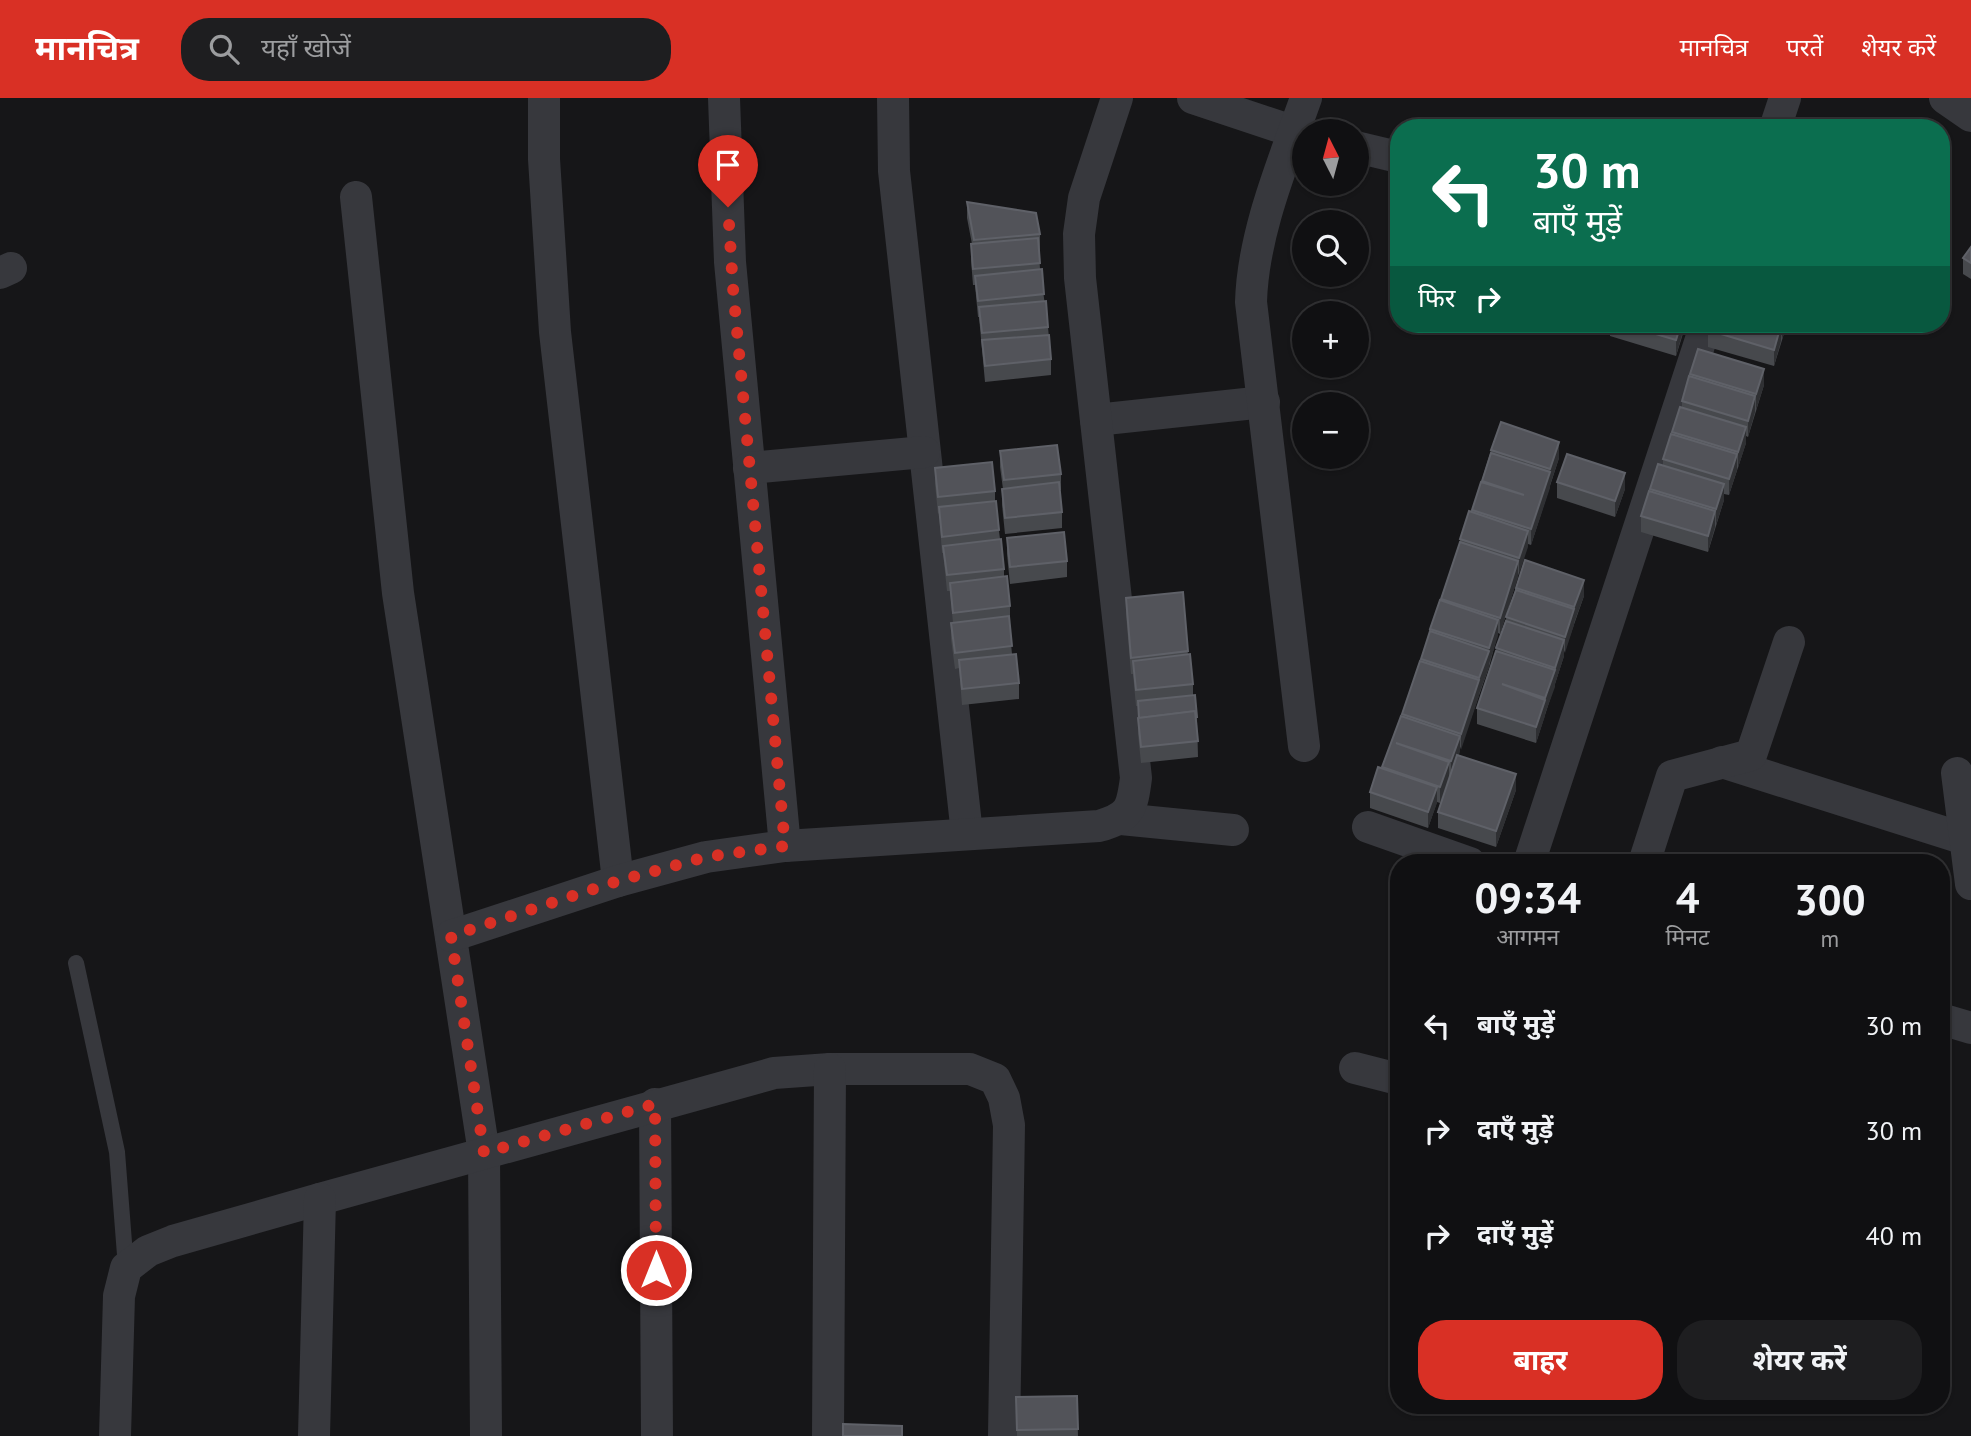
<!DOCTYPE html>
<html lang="hi">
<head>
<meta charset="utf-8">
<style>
	:root { --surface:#101012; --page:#1e1e20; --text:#f1f3f6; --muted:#9c9d9f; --line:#303032; --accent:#d93025 }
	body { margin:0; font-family:"PT Sans","Noto Sans Devanagari",sans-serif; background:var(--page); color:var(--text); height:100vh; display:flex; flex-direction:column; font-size:26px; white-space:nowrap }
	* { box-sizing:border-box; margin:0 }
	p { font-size:23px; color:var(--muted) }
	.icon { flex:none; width:38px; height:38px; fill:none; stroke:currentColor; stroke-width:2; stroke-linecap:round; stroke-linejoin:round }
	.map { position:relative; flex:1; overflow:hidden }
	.sheet { position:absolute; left:1390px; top:756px; width:560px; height:560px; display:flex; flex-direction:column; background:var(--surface); border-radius:28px; box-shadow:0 2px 5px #0004,0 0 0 2px var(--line) }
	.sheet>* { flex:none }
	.banner { position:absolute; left:1390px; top:21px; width:560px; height:214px; border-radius:28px; box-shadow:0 2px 5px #0004,0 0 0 2px var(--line); background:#0b6e4f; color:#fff; overflow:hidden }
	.needle { width:46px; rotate:354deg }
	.buttons { position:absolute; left:1292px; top:21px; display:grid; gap:14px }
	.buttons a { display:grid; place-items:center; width:77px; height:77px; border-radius:50%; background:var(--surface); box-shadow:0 2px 5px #0004,0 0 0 2px var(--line); font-size:35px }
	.pin { position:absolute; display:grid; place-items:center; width:60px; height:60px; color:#fff; margin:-72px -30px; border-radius:50% 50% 50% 0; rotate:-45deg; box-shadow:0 0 7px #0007 }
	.pin .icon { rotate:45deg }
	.me { position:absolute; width:77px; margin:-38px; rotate:0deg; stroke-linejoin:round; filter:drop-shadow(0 0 5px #0008) }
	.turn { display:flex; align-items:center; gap:24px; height:147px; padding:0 28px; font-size:32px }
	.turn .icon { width:91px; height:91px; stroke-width:2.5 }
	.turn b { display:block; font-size:49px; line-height:60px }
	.then { display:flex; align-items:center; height:66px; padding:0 28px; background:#0003; gap:14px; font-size:26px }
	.eta { display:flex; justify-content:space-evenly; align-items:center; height:119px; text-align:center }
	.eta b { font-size:42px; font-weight:700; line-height:49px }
	.primary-button { display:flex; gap:14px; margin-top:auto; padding:14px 28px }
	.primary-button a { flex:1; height:80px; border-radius:28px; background:var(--accent); color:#fff; font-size:28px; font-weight:700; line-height:80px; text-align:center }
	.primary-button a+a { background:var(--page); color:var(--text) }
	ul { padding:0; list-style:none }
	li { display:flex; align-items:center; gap:21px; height:105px; padding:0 28px }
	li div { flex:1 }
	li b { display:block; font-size:26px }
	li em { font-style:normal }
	header { display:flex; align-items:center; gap:42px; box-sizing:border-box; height:98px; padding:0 35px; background:var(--accent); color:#fff }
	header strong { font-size:33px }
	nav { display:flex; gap:38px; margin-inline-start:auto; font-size:24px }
	.search { width:490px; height:63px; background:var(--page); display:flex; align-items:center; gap:18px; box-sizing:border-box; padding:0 24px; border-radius:28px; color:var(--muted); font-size:26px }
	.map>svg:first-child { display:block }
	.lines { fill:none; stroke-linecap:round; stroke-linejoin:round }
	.lane { stroke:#37383d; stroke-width:16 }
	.street { stroke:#37383d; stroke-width:32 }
	.wall { fill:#47494d }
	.shaded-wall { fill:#2f3033 }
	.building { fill:#525359; stroke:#5f6168; stroke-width:2 }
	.route { stroke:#d93025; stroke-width:12; stroke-dasharray:0 21.6 }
</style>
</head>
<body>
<header>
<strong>मानचित्र</strong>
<div class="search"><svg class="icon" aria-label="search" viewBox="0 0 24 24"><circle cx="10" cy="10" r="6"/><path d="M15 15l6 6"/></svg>यहाँ खोजें</div>
<nav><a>मानचित्र</a><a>परतें</a><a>शेयर करें</a></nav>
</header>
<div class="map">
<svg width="1971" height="1338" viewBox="0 0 1971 1338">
	<rect width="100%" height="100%" fill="#161618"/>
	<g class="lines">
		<!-- lane -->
		<path class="lane" d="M76 865 117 1054 126 1170"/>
		<!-- street -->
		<g class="street">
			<path d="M544 0V61L555 234 618 783"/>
			<path d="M724 0 730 164 785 748"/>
			<path d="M893 0 894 73 967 736"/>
			<path d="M1193 0 1304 37"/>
			<path d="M1945 0 1971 18"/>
			<path d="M1775 30 1785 0"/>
			<path d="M1356 49 1398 59"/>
			<path d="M356 99 398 495 484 1055 486 1338"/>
			<path d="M0 175 11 170"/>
			<path d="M1096 322 1264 304"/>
			<path d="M749 370 924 354"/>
			<path d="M1304 648 1251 204C1253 135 1283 65 1306 0"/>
			<path d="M1722 664 1965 741"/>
			<path d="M1957 675 1971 786"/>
			<path d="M1121 721 1233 732"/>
			<path d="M1368 729 1470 765"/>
			<path d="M1529 765 1706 226"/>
			<path d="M1644 765 1672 678 1751 657 1789 544"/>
			<path d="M451 838 618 783 706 759 785 748 1099 728C1130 719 1132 711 1136 680L1080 180 1079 136 1084 100 1117 0"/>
			<path d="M1941 921 1971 930"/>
			<path d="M1355 970 1398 981"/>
			<path d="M655 1006 657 1338"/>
			<path d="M115 1338 119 1198 126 1170 148 1153 173 1143 320 1101 774 975 830 971H970L995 981 1004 1000 1009 1027 1004 1338"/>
			<path d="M314 1338 320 1101"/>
			<path d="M828 1338 830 971"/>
		</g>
	</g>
	<!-- wall -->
	<g class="wall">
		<path d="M967 104 1040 136V152H1039L1040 171 1048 229 1051 261V277L985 284 979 219H978L975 187H973L971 162V146H972L967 120Z"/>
		<path d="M1971 149V181L1963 176V160Z"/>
		<path d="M1610 226H1686L1676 258 1610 238Z"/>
		<path d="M1710 226H1787L1774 268 1708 249V232Z"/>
		<path d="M1690 276 1764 287 1748 339 1746 338V345L1729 397 1724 396V402L1708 454 1641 434V418L1650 391 1663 367V361L1682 310V303Z"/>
		<path d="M1491 352 1559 360 1531 447 1528 446 1500 536 1498 535 1489 569 1458 657 1516 692 1496 749 1438 730V714L1450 679 1449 678 1440 705 1437 704 1428 730 1370 710V694L1382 670 1402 618 1430 534V531L1441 503 1460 444V441L1472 414Z"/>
		<path d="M1000 353 1061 376V392H1060L1062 414V430L1005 436 1002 407V391H1003L1000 369Z"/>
		<path d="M935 370 995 393V403L1004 471V479L1010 508V524H1009L1012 556 1019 585V601L962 607 959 570 955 571 951 541V525H953L950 493H947L943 455H942L939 415 938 416 935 386Z"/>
		<path d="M1557 384 1625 391 1615 419 1557 400Z"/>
		<path d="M1007 440 1067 463V479L1010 486 1007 456Z"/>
		<path d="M1525 462 1584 498 1564 555V558L1536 645 1477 626V610Z"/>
		<path d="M1183 494 1188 557 1193 586V597L1197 619 1198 659 1141 665 1138 636V608H1136L1133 576H1131L1126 516V500Z"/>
		<path d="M1077 1298 1078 1338H1017L1016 1299Z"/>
	</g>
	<!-- shaded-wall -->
	<g class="shaded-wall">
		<path d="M1681 226H1683V233L1676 258V242Z"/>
		<path d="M1782 226H1787L1782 241Z"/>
		<path d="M1781 227V243L1774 268V252Z"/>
		<path d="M1764 271V287L1756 312V296Z"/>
		<path d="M1755 298V314L1748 339V323Z"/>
		<path d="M1746 329V345L1738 370V354Z"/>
		<path d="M1559 344V360L1550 387V371Z"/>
		<path d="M1737 356V372L1729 397V381Z"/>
		<path d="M1550 374V390L1531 447V431Z"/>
		<path d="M1625 375V391L1615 419V403Z"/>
		<path d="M1724 386V402L1716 427V411Z"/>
		<path d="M1715 413V429L1708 454V438Z"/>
		<path d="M1528 433V449L1519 476V460Z"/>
		<path d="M1518 463V479L1500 536V520Z"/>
		<path d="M1584 482V498L1574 525V509Z"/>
		<path d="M1574 511V527L1565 555V539Z"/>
		<path d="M1498 522V538L1489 566V550Z"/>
		<path d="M1564 542V558L1555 586V570Z"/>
		<path d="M1489 553V569L1479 596V580Z"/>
		<path d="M1555 572V589L1545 616V600Z"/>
		<path d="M1479 582V598L1461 652V636Z"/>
		<path d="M1545 602V618L1536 645V629Z"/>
		<path d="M1460 638V654L1451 679V663Z"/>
		<path d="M1449 664V680L1440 705V689Z"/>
		<path d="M1516 676V692L1496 749V733Z"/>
		<path d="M1437 689V705L1428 730V714Z"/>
	</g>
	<!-- building -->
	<g class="building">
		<path d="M967 104 1036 115 1040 136 974 142Z"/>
		<path d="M1038 140 1040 165 973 171 971 146Z"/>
		<path d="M1971 149V165L1963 160Z"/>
		<path d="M1042 171 1044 196 978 203 975 178Z"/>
		<path d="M1046 203 1048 229 982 235 979 209Z"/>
		<path d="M1622 226H1681L1676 242Z"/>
		<path d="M1710 226H1777L1781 227 1774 252 1708 232Z"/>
		<path d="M1049 237 1051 261 985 268 982 242Z"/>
		<path d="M1698 251 1764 271 1756 296 1690 276Z"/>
		<path d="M1689 278 1755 298 1748 323 1682 303Z"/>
		<path d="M1680 309 1746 329 1738 354 1672 334Z"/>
		<path d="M1501 324 1559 344 1550 371 1491 352Z"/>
		<path d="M1671 336 1737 356 1729 381 1663 361Z"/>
		<path d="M1057 347 1061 376 1004 382 1000 353Z"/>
		<path d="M1491 355 1550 374 1531 431 1472 412 1481 384 1524 397 1482 383Z"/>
		<path d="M1567 356 1625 375 1615 403 1557 384Z"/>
		<path d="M992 364 995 393 938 399 935 370Z"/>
		<path d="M1658 366 1724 386 1716 411 1650 391Z"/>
		<path d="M1059 384 1062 414 1005 420 1002 391Z"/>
		<path d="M1649 393 1715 413 1708 438 1641 418Z"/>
		<path d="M996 403 999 432 942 439 939 409Z"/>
		<path d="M1469 413 1528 433 1519 460 1460 441Z"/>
		<path d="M1064 434 1067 463 1010 469 1007 440Z"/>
		<path d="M1001 441 1004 471 947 477 943 448Z"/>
		<path d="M1460 444 1518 463 1500 520 1441 501Z"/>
		<path d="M1525 462 1584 482 1574 509 1516 490Z"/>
		<path d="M1007 478 1010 508 953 515 950 485Z"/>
		<path d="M1516 492 1574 511 1565 539 1506 519Z"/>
		<path d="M1183 494 1188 553 1131 560 1126 500Z"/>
		<path d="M1440 502 1498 522 1489 550 1430 531Z"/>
		<path d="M1009 518 1012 548 955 555 951 525Z"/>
		<path d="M1506 523 1564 542 1555 570 1496 550Z"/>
		<path d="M1430 533 1489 553 1479 580 1421 561Z"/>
		<path d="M1496 553 1555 572 1545 600 1502 586 1545 602 1536 629 1477 610Z"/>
		<path d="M1016 556 1019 585 962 591 959 562Z"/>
		<path d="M1190 556 1193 586 1136 592 1133 563Z"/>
		<path d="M1420 563 1479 582 1461 636 1402 616Z"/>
		<path d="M1195 597 1197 619H1196L1195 613 1139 620 1138 603Z"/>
		<path d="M1195 613 1198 643 1141 649 1138 620Z"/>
		<path d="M1401 618 1460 638 1451 663 1396 645 1449 664 1440 689 1382 669Z"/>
		<path d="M1457 657 1516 676 1496 733 1438 714Z"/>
		<path d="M1378 669 1437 689 1428 714 1370 694Z"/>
		<path d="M1077 1298 1078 1331 1017 1332 1016 1299Z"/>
		<path d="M843 1326 902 1328V1338H843Z"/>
	</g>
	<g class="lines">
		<!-- route -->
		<path class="route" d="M656 1172 655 1006 484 1055 451 838 618 783 706 759 785 748 733 190 728 109"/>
	</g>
</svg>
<div class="buttons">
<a><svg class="needle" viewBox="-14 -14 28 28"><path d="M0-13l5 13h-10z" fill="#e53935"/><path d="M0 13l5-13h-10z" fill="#9c9d9f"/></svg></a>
<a><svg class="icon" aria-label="search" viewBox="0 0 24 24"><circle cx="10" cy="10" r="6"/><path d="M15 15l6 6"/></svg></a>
<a>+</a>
<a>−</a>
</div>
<div class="pin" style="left:728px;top:109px;background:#d93025"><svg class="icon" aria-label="arrive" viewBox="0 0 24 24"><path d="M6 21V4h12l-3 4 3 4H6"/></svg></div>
<svg class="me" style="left:656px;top:1172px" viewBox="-20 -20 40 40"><circle r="17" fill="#d93025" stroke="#fff" stroke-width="3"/><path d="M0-11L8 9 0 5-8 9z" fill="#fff"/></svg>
<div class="banner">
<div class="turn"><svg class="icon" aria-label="left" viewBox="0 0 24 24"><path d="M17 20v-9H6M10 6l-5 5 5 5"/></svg><div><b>30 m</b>बाएँ मुड़ें</div></div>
<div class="then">फिर<svg class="icon" aria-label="right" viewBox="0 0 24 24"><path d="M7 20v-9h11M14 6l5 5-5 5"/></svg></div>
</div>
<section class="sheet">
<div class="eta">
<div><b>09:34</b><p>आगमन</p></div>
<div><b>4</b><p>मिनट</p></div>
<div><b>300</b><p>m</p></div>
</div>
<ul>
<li><svg class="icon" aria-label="left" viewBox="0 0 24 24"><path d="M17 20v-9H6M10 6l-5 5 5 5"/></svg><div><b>बाएँ मुड़ें</b></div><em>30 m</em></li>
<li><svg class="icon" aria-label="right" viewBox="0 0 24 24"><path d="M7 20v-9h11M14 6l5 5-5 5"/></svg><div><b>दाएँ मुड़ें</b></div><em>30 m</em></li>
<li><svg class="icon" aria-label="right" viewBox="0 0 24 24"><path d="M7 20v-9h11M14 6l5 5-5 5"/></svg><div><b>दाएँ मुड़ें</b></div><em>40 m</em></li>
</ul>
<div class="primary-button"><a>बाहर</a><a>शेयर करें</a></div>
</section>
</div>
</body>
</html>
